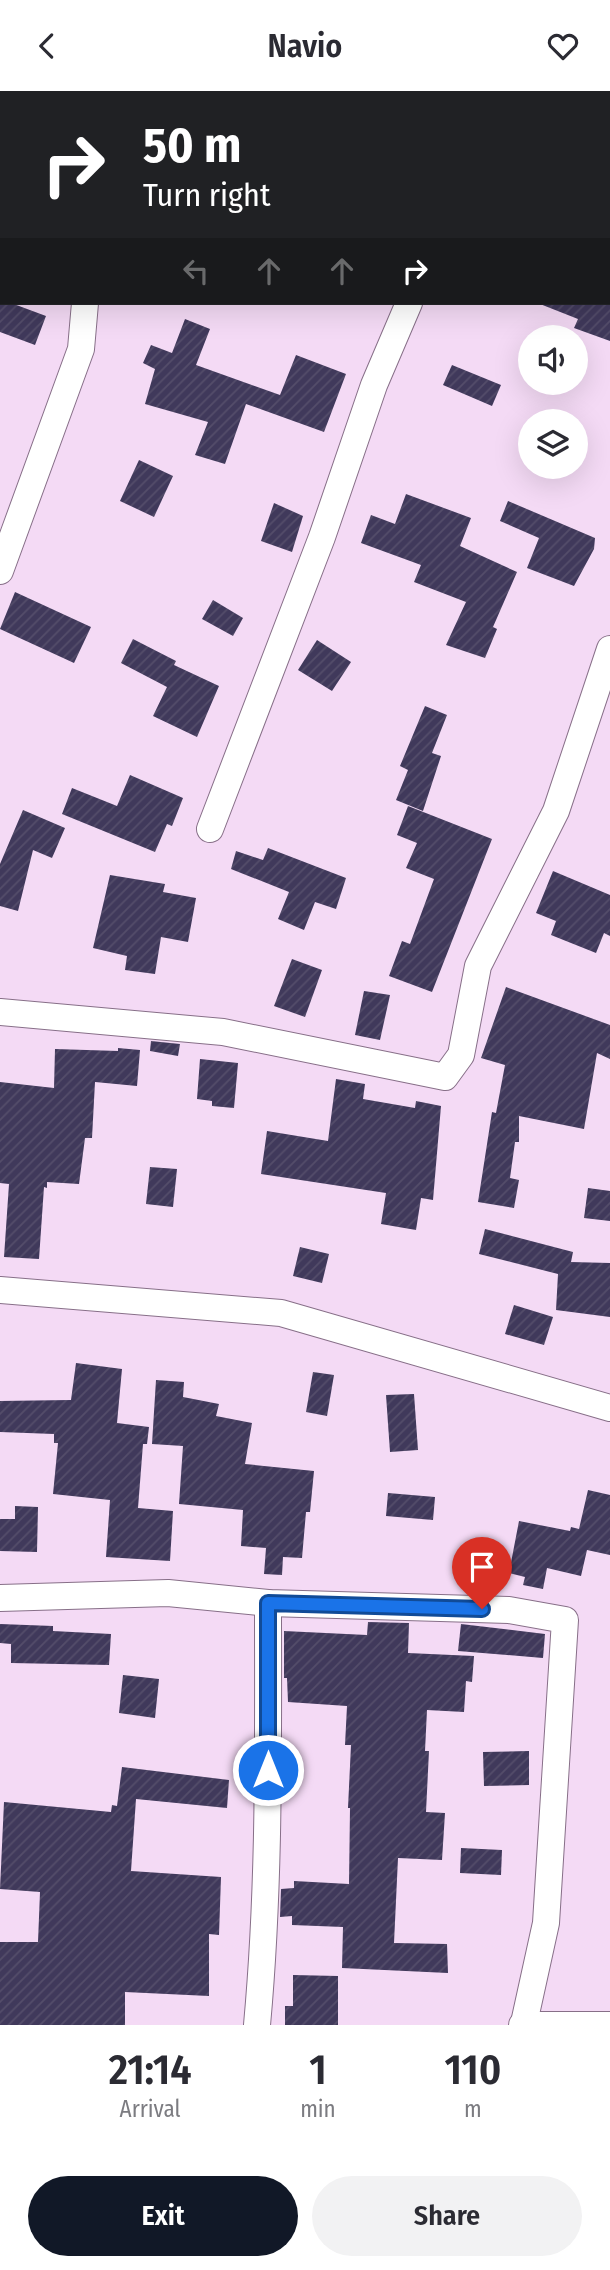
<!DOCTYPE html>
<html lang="en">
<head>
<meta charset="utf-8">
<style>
	:root { --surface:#fff; --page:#f2f2f3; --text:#2b2b33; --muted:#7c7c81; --accent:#111827 }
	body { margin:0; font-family:"Fira Sans Condensed",sans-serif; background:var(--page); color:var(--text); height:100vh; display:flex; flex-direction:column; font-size:26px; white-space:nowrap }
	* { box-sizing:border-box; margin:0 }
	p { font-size:23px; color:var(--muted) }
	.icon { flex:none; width:38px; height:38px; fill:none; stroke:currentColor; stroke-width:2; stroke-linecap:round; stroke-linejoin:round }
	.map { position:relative; height:1934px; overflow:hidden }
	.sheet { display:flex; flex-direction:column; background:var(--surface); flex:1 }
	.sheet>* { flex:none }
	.hud { position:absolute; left:0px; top:0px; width:611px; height:214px; box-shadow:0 7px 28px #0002; background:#202124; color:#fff; overflow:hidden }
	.buttons { position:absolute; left:518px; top:234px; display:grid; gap:14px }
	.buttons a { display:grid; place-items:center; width:70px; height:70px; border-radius:50%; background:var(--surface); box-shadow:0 7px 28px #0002; font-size:35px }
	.pin { position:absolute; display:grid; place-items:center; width:60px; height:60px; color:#fff; margin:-72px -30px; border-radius:50% 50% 50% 0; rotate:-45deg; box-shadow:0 0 7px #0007 }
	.pin .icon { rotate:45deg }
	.me { position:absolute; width:77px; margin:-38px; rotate:0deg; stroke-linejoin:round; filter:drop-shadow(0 0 5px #0008) }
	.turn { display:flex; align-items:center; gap:24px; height:147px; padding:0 28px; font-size:32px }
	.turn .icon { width:91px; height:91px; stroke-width:2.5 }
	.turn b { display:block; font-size:49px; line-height:60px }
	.lanes { display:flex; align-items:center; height:66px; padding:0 28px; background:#0003; justify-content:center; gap:35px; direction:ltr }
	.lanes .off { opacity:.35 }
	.eta { display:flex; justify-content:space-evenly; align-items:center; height:119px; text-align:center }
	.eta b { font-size:42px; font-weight:600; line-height:49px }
	.primary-button { display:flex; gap:14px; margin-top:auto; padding:14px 28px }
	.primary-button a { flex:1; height:80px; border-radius:42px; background:var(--accent); color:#fff; font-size:28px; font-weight:600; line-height:80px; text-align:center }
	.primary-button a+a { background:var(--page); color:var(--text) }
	header { display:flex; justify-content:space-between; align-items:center; height:91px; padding:0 28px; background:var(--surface); font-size:32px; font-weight:600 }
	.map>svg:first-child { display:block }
	.building { fill:url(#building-hatch) }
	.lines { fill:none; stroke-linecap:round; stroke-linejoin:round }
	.minor-casing { stroke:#876f88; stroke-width:28 }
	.minor { stroke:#fff; stroke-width:26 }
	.route-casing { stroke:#114b97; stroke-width:18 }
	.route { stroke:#1a73e8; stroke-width:12 }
</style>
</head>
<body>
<header><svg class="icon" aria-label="back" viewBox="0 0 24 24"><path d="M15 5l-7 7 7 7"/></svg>Navio<svg class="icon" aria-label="heart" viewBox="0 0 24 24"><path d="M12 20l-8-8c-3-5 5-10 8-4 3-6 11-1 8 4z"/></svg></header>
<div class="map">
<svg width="610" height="1934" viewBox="0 0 610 1934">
	<defs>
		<pattern id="building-hatch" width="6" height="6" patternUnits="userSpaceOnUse" patternTransform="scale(1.75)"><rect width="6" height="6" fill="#40395b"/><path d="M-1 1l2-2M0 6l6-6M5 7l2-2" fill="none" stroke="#544d6a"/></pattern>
	</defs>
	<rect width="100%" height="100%" fill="#f4daf5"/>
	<!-- building -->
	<g class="building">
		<path d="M0 208 2 212H11L46 225 35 254 0 241Z"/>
		<path d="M610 212V250L574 237 578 228 540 213Z"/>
		<path d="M185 228 210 238 196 274 280 304 296 264 346 283 324 341 246 313 225 373 195 364 208 331 145 313 155 278 143 272 151 254 172 262Z"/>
		<path d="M452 274 501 294 492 315 443 294Z"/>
		<path d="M139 369 173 385 154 426 120 410Z"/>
		<path d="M406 403 471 427 460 455 517 481 493 536 497 538 485 567 446 554 466 511 414 491 421 474 361 452 371 424 395 433Z"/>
		<path d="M508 410 595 447 594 458 574 495 527 477 539 447 500 430Z"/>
		<path d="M274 412 303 425 292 461 261 450Z"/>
		<path d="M15 501 91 536 74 572 0 538Z"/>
		<path d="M213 509 243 527 233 545 202 528Z"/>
		<path d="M133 548 176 570 174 574 219 595 197 646 153 625 167 596 121 572Z"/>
		<path d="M317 549 351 571 332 600 298 579Z"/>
		<path d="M425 615 447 624 432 662 441 665 423 720 396 709 408 679 400 675Z"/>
		<path d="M130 684 183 707 172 735 167 733 155 761 62 723 72 697 117 715Z"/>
		<path d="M408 715 492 748 432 901 389 885 402 850 410 853 434 788 406 777 417 752 397 744Z"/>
		<path d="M23 719 65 737 52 767 33 759 18 820 0 815V773Z"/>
		<path d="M268 757 346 787 336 818 315 811 304 839 278 828 289 801 231 778 236 760 263 769Z"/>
		<path d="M553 780 610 804V845L604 842 596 862 551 844 556 830 536 822Z"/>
		<path d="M110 784 165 793 163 801 196 807 188 851 161 846 155 883 125 879 127 865 93 857Z"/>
		<path d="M292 868 322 879 305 926 274 915Z"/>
		<path d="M506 896 610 934V968L597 962 584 1038 519 1025V1051H515L510 1087 519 1089 514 1117 478 1111 492 1021 496 1022 505 974 481 967Z"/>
		<path d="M364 900 390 904 380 949 355 944Z"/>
		<path d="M151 950 180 953 178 965 150 960Z"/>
		<path d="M118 957 140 959 137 995 95 991 92 1047H85L79 1093 47 1091V1097L44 1096 39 1168 4 1166 9 1093 0 1092V991L54 997 55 958 118 960Z"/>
		<path d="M200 968 238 972 234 1017 212 1015V1010L197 1008Z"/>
		<path d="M336 988 365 993 363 1008 415 1017 416 1010 441 1015 433 1109 421 1107 416 1139 381 1133 386 1102 261 1083 267 1040 328 1050Z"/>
		<path d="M150 1076 177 1078 173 1116 146 1113Z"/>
		<path d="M588 1097 610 1100V1130L584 1127Z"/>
		<path d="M485 1138 573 1161 571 1171 610 1172V1226L556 1219 558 1183 479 1163Z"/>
		<path d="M300 1156 329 1163 322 1192 293 1185Z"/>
		<path d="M514 1214 553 1226 544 1254 505 1243Z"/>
		<path d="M76 1272 122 1278 117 1332 149 1336 147 1353H143L138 1417 173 1420 170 1470 106 1466 110 1409 53 1403 58 1352H54V1343L0 1341V1310L71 1309Z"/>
		<path d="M313 1281 334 1284 327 1325 306 1321Z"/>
		<path d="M156 1289 184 1291 183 1306 219 1313 216 1325 252 1332 245 1373 314 1380 310 1421H306L302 1467 283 1466 282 1484 264 1483 266 1457 241 1455 243 1419 179 1413 183 1355 152 1353Z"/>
		<path d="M414 1303 418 1359 390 1361 386 1304Z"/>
		<path d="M588 1399 610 1404V1464L587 1459 581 1485 547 1477 543 1498 523 1494 525 1486 509 1482 519 1430 570 1440 571 1436 579 1438Z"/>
		<path d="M388 1402 435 1406 433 1429 386 1425Z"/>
		<path d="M15 1415 38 1416 37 1461 0 1460V1428H15Z"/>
		<path d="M368 1531 409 1532 408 1562 474 1565 472 1591 466 1590 464 1621 427 1619 425 1660H429L426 1721 445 1722 442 1769 398 1767 394 1852 447 1853 448 1882 342 1877 343 1836 292 1834V1825L280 1826 281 1798 294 1797V1790L349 1793 350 1717H348L351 1654H345L347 1615 288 1611 287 1587H284V1540L367 1544Z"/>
		<path d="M0 1533 53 1535V1540L111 1543 109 1574 11 1572V1553L0 1552Z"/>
		<path d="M461 1533 545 1543 543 1567 458 1560Z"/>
		<path d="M123 1584 159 1588 155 1627 119 1622Z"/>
		<path d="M529 1660V1694L484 1695 483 1661Z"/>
		<path d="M122 1676 229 1689 227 1717 136 1708 131 1780 221 1786 219 1844 209 1843V1905L125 1901V1934H0V1851H38L40 1801 0 1798 4 1711 111 1721 112 1714 117 1715Z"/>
		<path d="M461 1757 502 1759 501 1784 460 1782Z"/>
		<path d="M293 1884 338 1885V1934H285V1915H293Z"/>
	</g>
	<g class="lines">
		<defs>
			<g id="minor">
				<path d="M152 2V0"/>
				<path d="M471 2V0"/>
				<path d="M0 147H2"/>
				<path d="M0 480 81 258 85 212"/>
				<path d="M210 738 322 446 374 294 409 212"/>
				<path d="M0 921 223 941 445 986 461 964 478 875 556 720 610 558"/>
				<path d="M0 1199 281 1222 610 1317"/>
				<path d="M0 1507 168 1502 268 1512 509 1519 565 1529 546 1832 524 1932"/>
				<path d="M257 1934C270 1793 268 1653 268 1512"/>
				<path d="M522 1934H610"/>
			</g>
		</defs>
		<!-- minor casing -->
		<use href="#minor" class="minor-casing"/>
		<!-- minor -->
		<use href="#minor" class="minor"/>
	</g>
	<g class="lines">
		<defs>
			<path id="route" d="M268 1679V1512L482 1518"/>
		</defs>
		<!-- route casing -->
		<use href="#route" class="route-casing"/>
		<!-- route -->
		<use href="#route" class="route"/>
	</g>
</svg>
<div class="buttons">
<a><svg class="icon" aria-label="sound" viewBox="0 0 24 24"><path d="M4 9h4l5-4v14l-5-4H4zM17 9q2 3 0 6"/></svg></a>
<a><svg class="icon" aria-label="layers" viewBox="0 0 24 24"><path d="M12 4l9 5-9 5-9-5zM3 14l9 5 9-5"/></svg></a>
</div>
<div class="pin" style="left:482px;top:1518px;background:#d93025"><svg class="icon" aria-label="arrive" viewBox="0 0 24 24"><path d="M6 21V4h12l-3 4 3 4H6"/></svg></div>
<svg class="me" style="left:268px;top:1679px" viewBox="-20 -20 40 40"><circle r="17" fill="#1a73e8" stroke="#fff" stroke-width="3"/><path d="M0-11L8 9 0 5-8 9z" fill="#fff"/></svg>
<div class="hud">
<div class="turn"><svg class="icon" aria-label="right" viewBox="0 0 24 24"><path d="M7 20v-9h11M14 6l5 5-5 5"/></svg><div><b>50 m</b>Turn right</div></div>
<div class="lanes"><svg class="icon off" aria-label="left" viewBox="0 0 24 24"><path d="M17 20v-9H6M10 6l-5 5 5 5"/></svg><svg class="icon off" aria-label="ahead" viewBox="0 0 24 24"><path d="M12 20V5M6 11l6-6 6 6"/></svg><svg class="icon off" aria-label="ahead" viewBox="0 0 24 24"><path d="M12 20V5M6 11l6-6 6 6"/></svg><svg class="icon" aria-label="right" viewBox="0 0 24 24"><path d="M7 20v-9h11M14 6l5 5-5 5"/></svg></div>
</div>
</div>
<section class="sheet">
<div class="eta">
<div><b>21:14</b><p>Arrival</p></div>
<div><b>1</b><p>min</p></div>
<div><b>110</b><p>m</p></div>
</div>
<div class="primary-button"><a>Exit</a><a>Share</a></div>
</section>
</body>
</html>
